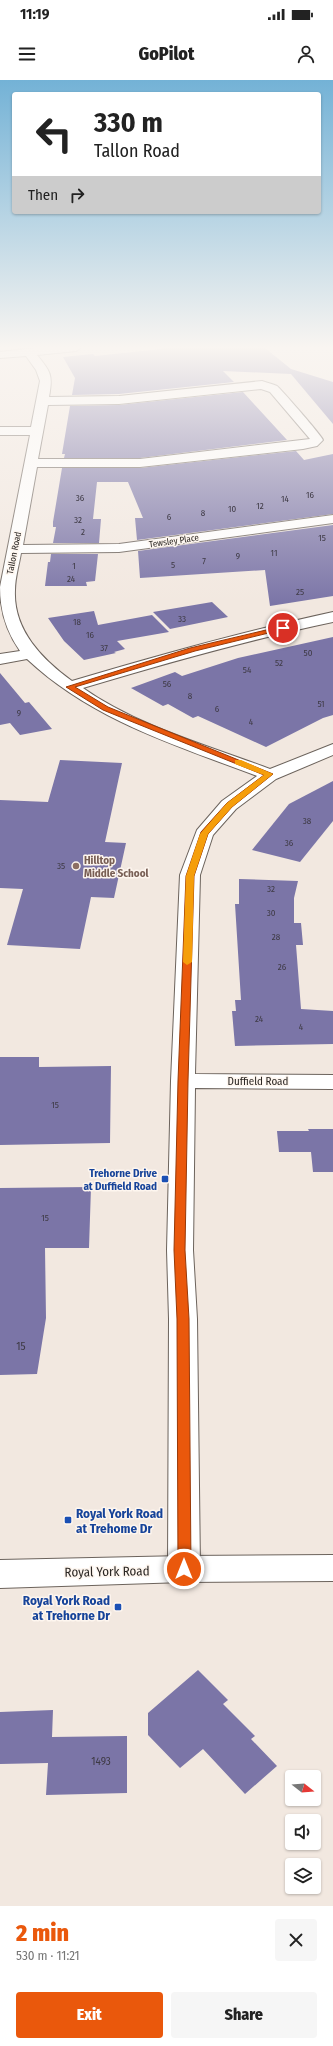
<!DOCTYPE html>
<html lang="en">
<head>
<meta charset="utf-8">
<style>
	:root { --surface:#fff; --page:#f6f6f6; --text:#222; --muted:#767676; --accent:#ea580c }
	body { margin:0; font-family:"Fira Sans Condensed",sans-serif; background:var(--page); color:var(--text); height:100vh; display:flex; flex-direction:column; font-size:15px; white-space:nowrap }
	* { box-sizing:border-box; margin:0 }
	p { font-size:13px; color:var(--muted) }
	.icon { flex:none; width:22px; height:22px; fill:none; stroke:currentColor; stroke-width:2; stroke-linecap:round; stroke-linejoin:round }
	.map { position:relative; height:1826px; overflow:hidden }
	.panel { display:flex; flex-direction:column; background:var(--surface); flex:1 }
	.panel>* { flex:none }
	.banner { position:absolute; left:12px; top:12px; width:309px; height:122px; border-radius:4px; box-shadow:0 1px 3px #0004; background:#fff; color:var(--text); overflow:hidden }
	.needle { width:26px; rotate:107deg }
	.tools { position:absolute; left:285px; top:1690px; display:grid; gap:8px }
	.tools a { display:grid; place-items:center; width:36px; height:36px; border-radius:4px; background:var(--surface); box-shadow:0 1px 3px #0004; font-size:20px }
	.pin { position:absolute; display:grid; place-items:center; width:34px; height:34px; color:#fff; margin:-17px; border:2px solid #fff; border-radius:50%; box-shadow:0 1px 4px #0007 }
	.me { position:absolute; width:44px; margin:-22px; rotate:0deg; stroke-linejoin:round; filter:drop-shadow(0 0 3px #0008) }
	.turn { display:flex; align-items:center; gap:14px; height:84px; padding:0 16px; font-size:18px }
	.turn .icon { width:52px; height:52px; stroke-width:2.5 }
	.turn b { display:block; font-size:28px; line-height:34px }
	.then { display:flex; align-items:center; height:38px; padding:0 16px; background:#0003; gap:8px; font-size:15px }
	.round { display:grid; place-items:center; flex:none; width:42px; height:42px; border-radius:4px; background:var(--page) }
	.headline { display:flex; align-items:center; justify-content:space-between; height:68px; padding:0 16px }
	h1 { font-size:24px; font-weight:800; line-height:30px; color:var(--accent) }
	.action { display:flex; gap:8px; margin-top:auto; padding:8px 16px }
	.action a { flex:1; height:46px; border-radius:4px; background:var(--accent); color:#fff; font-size:16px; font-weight:800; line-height:46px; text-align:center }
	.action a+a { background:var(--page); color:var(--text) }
	.status { display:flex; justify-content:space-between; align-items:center; height:28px; padding:0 20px; background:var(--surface); direction:ltr }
	.status svg { height:11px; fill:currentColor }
	header { display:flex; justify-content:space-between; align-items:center; height:52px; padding:0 16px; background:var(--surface); font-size:18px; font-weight:800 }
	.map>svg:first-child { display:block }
	.building { fill:#7b75a7 }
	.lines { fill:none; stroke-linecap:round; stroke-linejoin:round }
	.minor-casing { stroke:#6c635c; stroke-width:2 }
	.secondary-casing { stroke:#6c635c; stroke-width:2 }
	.minor { fill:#fff; fill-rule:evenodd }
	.secondary { fill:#fff; fill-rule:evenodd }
	.route { fill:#ea580c; stroke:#983908 }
	.slow { fill:#f59e0b }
	.education-dot { fill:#8d6e63; stroke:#fef6ef; stroke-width:1.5 }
	.transit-dot { fill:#1a4fb4; stroke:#fef6ef; stroke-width:1.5 }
	.labels { text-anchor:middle; stroke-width:3; stroke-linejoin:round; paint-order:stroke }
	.number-label { font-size:9px; fill:#3e3a44 }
	.far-street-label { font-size:9px; fill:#2a2623; stroke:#fef6ef }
	.education-label { font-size:11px; font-weight:bold; fill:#785e54; stroke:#fef6ef; text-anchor:start }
	.street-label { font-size:11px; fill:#2a2623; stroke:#fef6ef }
	.transit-label { font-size:11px; font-weight:bold; fill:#164399; stroke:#fef6ef; text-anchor:end }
	.near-number-label { font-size:11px; fill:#3e3a44 }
	.near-transit-label { font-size:13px; font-weight:bold; fill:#164399; stroke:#fef6ef; text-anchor:start }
	.near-street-label { font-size:13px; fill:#2a2623; stroke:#fef6ef }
</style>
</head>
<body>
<div class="status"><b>11:19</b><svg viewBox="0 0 49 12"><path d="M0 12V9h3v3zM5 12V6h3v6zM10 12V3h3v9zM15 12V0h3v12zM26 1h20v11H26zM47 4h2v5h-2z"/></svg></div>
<header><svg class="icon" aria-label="menu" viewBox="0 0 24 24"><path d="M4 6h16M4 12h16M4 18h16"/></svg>GoPilot<svg class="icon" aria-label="person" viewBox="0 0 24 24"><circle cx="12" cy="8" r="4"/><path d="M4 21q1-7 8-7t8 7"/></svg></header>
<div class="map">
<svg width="333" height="1826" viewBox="0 0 333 1826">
	<rect width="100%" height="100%" fill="#f2e8e0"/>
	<!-- building -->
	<g class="building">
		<path d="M171 268H265L291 289 333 302V344L291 294 223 291 234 302 119 314 72 315 75 298 63 277 93 274 95 276Z"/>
		<path d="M243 312 287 360 140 378H64L65 374H62L70 326 119 325Z"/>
		<path d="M296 371 304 380 333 374V434L137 460 135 438H143L128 402H97L93 439H101L99 463H53L56 447H53V442L62 388H140Z"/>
		<path d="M333 445V516L270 526 265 490 140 498 138 471Z"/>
		<path d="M51 474H98L95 501 86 502 87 506H45L48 482H50Z"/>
		<path d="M212 522 228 537 170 549 153 532Z"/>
		<path d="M94 531 98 545 152 535 169 552 117 561 125 569 114 572 116 573 84 580 64 561 48 538Z"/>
		<path d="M333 557V635L323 638 266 667 198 636 193 638 168 624 163 626 131 608 175 592 182 596 238 578Z"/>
		<path d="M0 593 25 623 29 622 52 649 20 655 10 643 0 645Z"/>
		<path d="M60 680 122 683 105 762 126 763 114 818 91 817 80 869 7 865 23 809 0 808V720L48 722Z"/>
		<path d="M333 701V741L300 782 252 770 289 724Z"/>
		<path d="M239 799 298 801 294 818V843H301L303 865H296L301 929 333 931V964L235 966 232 931H236L235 920H241L235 824H239Z"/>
		<path d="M0 977H39V987L111 986 110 1063 0 1065Z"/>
		<path d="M308 1049H333V1092H313L311 1072H279L277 1051H309Z"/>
		<path d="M91 1107 89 1168H45L46 1238 37 1294 0 1295V1108Z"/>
		<path d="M198 1590 228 1620 223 1624 255 1656 251 1659 277 1686 245 1714 203 1669 180 1688 148 1655V1633Z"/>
		<path d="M53 1630 52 1657 127 1656V1713L46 1715 48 1683 0 1684V1632Z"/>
	</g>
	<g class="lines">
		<defs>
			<path id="minor" d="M35 268H81L76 271 37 275C51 292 53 295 49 317L119 316 262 301C267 303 273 304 277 306 280 308 322 356 323 360L317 366 303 369 140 387H37L23 465 119 464 333 435V443L119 472 21 473C19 485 15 498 15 510 13 550 42 579 72 601 159 575 245 551 333 532V542C248 560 166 583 83 608 137 646 209 666 270 689L333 664V675L276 699 236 729 213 755 200 795 195 994 333 995V1009L195 1008 193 1170 197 1239 200 1489 195 1499 184 1502 173 1499 168 1489 169 1239 167 1170 171 1001 180 795 197 750 222 721 257 696C175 665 92 640 27 579L0 584V574L20 571C6 551 0 531 0 507L30 355H0V347H31L40 301 36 290 26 276 0 278V272ZM261 309 270 312 310 359 140 379H38L48 325 119 324Z"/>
			<path id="secondary" d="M333 1475V1501L184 1502 0 1508V1480L184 1476Z"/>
		</defs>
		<!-- minor casing -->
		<use href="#minor" class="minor-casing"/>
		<!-- secondary casing -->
		<use href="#secondary" class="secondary-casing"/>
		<!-- minor -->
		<use href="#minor" class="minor"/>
		<!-- secondary -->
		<use href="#secondary" class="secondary"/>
	</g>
	<!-- sky -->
	<linearGradient id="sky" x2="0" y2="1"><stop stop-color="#73b2d6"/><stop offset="0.51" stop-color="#f9f5f1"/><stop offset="1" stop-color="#f9f5f1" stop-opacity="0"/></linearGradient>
	<rect width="333" height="524" fill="url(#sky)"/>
	<!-- route -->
	<path class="route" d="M283 546 286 548 285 549 195 571 75 607 108 627 273 694 232 727 208 754 194 796 188 1001 185 1170 189 1239 191 1489 189 1493 184 1495 180 1493 178 1489 177 1239 174 1170 178 1001 186 796 201 752 227 723 264 695 103 630 66 607 190 568Z"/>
	<!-- slow -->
	<path class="slow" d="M235 680H241L273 694 232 727 208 754 194 796 192 882 187 885 183 882 186 796 200 754 227 723 264 695 235 684Z"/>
	<!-- markers -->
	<circle class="education-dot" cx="76" cy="786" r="4"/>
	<g class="transit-dot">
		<rect x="161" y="1095" width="8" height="8" rx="2"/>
		<rect x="64" y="1436" width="8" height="8" rx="2"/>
		<rect x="114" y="1523" width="8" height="8" rx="2"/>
	</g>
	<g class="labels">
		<!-- number labels -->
		<g class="number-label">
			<text x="310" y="418">16</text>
			<text x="80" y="421">36</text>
			<text x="285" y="422">14</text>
			<text x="260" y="429">12</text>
			<text x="232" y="432">10</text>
			<text x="203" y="436">8</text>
			<text x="169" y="440">6</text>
			<text x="78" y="443">32</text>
			<text x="83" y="455">2</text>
			<text x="322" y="461">15</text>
			<text x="274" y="476">11</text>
			<text x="238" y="479">9</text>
			<text x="204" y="484">7</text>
			<text x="173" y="488">5</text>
			<text x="74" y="489">1</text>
			<text x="71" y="502">24</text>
			<text x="300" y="515">25</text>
			<text x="182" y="542">33</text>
			<text x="77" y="545">18</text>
			<text x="90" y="558">16</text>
			<text x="104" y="571">37</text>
			<text x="308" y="576">50</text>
			<text x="279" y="586">52</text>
			<text x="247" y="593">54</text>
			<text x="167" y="607">56</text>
			<text x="190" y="619">8</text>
			<text x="321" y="627">51</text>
			<text x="217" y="632">6</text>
			<text x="19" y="636">9</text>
			<text x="251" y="645">4</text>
			<text x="307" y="744">38</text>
			<text x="289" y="766">36</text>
			<text x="61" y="789">35</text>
			<text x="271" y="812">32</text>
			<text x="271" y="836">30</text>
			<text x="276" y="860">28</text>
			<text x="282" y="890">26</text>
			<text x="259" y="942">24</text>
			<text x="301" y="950">4</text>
			<text x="55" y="1028">15</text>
			<text x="45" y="1141">15</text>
		</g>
		<!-- far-street labels -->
		<g class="far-street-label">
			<text transform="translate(174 461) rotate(-8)" y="3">Tewsley Place</text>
			<text transform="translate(14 473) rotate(-79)" y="3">Tallon Road</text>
		</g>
		<!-- education labels -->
		<g class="education-label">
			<text x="84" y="784">Hilltop<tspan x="84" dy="13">Middle School</tspan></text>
		</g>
		<!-- street labels -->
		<g class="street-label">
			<text x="258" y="1005">Duffield Road</text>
		</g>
		<!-- transit labels -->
		<g class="transit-label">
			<text x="157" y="1097">Trehorne Drive<tspan x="157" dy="13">at Duffield Road</tspan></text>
		</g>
		<!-- near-number labels -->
		<g class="near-number-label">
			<text x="21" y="1270">15</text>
			<text x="101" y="1685">1493</text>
		</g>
		<!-- near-transit labels -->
		<g class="near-transit-label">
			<text x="76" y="1438">Royal York Road<tspan x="76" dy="15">at Trehome Dr</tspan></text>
			<text x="110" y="1525" text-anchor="end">Royal York Road<tspan x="110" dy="15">at Trehorne Dr</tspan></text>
		</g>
		<!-- near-street labels -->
		<g class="near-street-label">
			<text transform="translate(107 1491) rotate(-1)" y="5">Royal York Road</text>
		</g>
	</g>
</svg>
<div class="tools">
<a><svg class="needle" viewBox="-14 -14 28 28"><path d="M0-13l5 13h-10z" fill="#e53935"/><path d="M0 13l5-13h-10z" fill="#767676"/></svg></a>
<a><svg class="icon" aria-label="sound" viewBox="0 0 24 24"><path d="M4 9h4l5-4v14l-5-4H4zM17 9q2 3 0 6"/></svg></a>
<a><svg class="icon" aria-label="layers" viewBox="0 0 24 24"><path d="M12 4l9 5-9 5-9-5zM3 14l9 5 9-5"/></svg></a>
</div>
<div class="pin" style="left:283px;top:548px;background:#d93025"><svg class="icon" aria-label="arrive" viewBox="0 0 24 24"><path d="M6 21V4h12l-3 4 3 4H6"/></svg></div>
<svg class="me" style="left:184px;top:1489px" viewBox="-20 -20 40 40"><circle r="17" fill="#ea580c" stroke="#fff" stroke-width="3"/><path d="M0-11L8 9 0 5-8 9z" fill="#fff"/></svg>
<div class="banner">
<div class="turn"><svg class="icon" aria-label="left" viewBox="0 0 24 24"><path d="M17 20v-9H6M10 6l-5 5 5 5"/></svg><div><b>330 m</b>Tallon Road</div></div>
<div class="then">Then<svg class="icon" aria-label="right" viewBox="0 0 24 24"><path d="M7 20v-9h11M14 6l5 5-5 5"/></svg></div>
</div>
</div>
<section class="panel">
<div class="headline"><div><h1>2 min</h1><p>530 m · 11:21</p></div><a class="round"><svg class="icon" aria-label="close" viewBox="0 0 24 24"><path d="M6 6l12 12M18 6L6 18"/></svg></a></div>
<div class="action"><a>Exit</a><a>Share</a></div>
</section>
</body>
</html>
